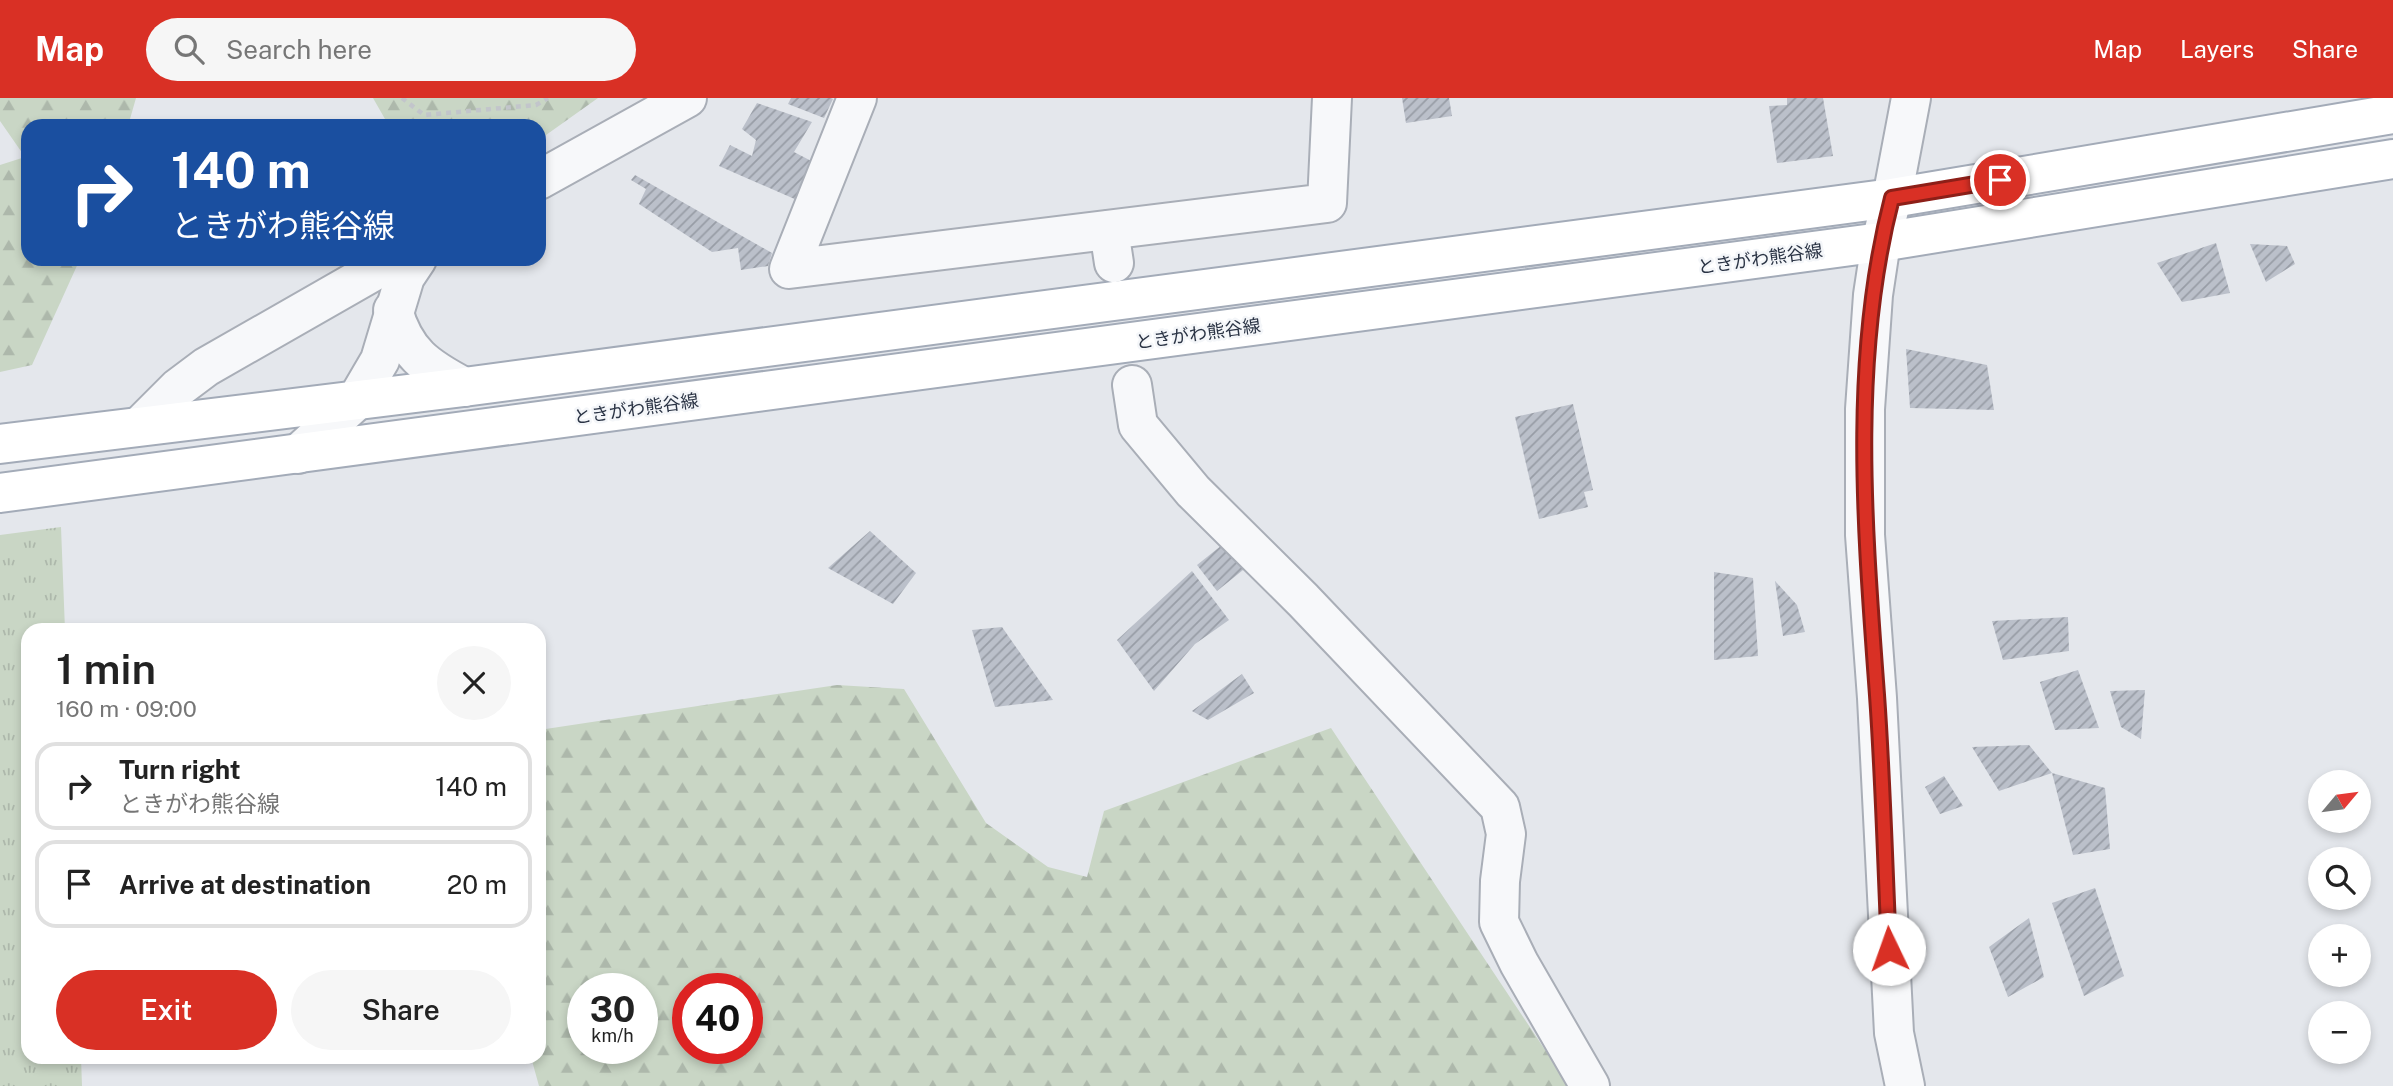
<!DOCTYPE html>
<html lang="en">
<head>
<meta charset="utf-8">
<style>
	:root { --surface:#fff; --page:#f6f6f6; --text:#222; --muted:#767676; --line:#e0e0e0; --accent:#d93025 }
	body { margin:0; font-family:"Public Sans","Noto Sans JP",sans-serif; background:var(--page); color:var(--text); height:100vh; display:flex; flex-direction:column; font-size:26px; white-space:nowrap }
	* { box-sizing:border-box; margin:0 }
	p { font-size:23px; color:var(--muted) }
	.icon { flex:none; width:38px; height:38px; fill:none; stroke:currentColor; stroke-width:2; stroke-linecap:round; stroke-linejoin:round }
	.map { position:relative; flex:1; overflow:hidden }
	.details { position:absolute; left:21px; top:525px; width:525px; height:441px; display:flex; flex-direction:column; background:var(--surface); border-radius:21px; box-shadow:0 4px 10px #0003 }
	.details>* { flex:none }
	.hud { position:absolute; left:21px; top:21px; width:525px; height:147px; border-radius:21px; box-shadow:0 4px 10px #0003; background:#1a4fa0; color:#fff; overflow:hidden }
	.needle { width:46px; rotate:61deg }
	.tools { position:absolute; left:2308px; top:672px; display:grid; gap:14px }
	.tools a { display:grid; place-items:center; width:63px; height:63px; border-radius:50%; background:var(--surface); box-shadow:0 4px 10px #0003; font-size:35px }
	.speed { position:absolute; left:567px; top:875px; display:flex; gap:14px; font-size:35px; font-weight:700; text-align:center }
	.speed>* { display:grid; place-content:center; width:91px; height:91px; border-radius:50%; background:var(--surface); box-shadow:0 4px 10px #0003; line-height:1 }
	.speed small { font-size:18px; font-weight:400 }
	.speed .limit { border:10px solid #d22; background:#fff; color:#111 }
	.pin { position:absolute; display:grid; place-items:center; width:60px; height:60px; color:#fff; margin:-30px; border:4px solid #fff; border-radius:50%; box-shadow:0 2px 7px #0007 }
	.me { position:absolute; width:77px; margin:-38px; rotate:357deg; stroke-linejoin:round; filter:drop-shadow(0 0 5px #0008) }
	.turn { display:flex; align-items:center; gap:24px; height:147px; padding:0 35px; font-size:32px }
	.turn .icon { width:91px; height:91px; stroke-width:2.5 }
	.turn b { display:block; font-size:49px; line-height:60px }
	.round { display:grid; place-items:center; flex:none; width:74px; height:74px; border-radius:37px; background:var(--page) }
	.head { display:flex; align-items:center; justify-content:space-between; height:119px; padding:0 35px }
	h1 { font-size:42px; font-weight:600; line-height:52px }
	.cta { display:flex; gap:14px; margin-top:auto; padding:14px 35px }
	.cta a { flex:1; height:80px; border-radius:42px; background:var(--accent); color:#fff; font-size:28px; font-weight:600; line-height:80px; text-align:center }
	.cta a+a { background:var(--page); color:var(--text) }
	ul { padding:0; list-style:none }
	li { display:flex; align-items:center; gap:21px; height:88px; margin:0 14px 10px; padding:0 21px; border:4px solid var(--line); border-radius:21px }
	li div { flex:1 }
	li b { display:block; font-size:26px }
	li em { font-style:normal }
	header { display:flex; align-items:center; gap:42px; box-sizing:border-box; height:98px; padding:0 35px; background:var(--accent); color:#fff }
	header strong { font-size:33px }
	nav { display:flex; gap:38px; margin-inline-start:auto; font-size:24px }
	.search { width:490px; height:63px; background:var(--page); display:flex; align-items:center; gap:18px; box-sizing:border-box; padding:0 24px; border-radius:38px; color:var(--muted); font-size:26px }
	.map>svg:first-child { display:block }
	.forest { fill:url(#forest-firs); fill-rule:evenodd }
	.park { fill:url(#park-tufts) }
	.building { fill:url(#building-hatch) }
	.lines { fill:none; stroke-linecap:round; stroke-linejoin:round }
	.minor-casing { stroke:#a9aeb7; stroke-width:42 }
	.major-casing { stroke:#a3abb8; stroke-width:42 }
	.path { stroke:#c2c5cb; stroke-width:4.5; stroke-dasharray:5 5; stroke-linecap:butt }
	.minor { stroke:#f7f8fa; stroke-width:38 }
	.major { stroke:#fff; stroke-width:38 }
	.route-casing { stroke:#8d1f18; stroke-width:18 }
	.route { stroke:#d93025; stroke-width:12 }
	.labels { text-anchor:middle; stroke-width:5; stroke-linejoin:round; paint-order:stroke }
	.street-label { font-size:18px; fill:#2b3445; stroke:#f4f6f9 }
</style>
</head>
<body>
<header>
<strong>Map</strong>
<div class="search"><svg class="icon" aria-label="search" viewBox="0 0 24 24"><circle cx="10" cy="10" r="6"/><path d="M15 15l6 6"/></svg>Search here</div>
<nav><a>Map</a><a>Layers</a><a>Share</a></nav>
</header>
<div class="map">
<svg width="2393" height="988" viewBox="0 0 2393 988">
	<defs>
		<pattern id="forest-firs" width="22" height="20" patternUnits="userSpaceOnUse" patternTransform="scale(1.75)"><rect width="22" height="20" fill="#c9d6c5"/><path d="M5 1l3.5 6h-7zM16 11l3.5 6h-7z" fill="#adb8ab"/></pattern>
		<pattern id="park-tufts" width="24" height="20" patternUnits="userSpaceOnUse" patternTransform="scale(1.75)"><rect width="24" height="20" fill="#c9d6c5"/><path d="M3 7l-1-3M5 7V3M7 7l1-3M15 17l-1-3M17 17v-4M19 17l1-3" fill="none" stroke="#adb8ab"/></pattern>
		<pattern id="building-hatch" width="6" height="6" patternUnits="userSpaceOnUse" patternTransform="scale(1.75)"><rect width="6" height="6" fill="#bbc0ca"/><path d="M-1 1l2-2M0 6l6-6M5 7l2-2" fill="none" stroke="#989da6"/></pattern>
	</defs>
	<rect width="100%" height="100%" fill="#e4e7ec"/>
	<!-- forest -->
	<g class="forest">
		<path d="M0 0H136L128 28H28V161H80L32 267 0 274V67L25 59 0 23Z"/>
		<path d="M373 0H598L539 42V28H389Z"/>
		<path d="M837 587 904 591 986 725 1048 769 1087 779 1104 713 1331 630 1569 988H539L531 959H539V632ZM583 891H642V950H583ZM688 891H747V950H688Z"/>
	</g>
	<!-- park -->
	<path class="park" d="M61 429 65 532H28V959H81L82 988H0V437Z"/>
	<!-- building -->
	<g class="building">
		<path d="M791 0H831L833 1 824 20 788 6Z"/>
		<path d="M1402 0H1449L1452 18 1406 25Z"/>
		<path d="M1787 0H1823L1833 58 1777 65 1769 8 1787 7Z"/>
		<path d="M757 5 812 24 794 54 819 67 806 106 719 68 730 47 752 58 756 42 742 31Z"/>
		<path d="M635 77 772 155 768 168 741 172 738 150 712 154 639 106 646 91 631 82Z"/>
		<path d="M2216 145 2230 195 2182 204 2157 165Z"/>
		<path d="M2250 146 2287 148 2295 166 2266 184Z"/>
		<path d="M1906 251 1987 267 1994 312 1910 310Z"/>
		<path d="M1573 306 1593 392 1584 394 1588 409 1539 421 1515 319Z"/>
		<path d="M870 433 916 475 893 506 828 470Z"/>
		<path d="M1227 443 1248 468 1217 493 1197 467Z"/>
		<path d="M1192 473 1229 522 1195 546 1154 593 1117 542Z"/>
		<path d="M1714 474 1753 480 1758 558 1714 562Z"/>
		<path d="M1775 483 1797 507 1805 534 1783 538Z"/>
		<path d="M2068 519 2069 553 2003 562 1992 523Z"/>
		<path d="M1002 529 1053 602 995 609 972 532Z"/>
		<path d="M2078 572 2099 630 2055 632 2040 584Z"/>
		<path d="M1242 576 1254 595 1208 622 1192 613Z"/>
		<path d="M2145 592 2141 641 2121 629 2110 593Z"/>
		<path d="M2029 647 2052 675 2105 690 2110 751 2073 757 2052 675 1999 693 1972 649Z"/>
		<path d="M1944 678 1963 708 1940 716 1925 689Z"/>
		<path d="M2095 790 2124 878 2084 898 2052 805Z"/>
		<path d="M2029 820 2044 879 2008 899 1989 849Z"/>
	</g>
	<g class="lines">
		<defs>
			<g id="minor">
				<path d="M857 0 789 171 1327 105 1332 0"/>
				<path d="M539 82 687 0"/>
				<path d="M1109 132 1114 165"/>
				<path d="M393 212C405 255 426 269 464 289"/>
				<path d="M1132 287 1138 327 1193 393 1303 502 1500 709 1506 736 1500 783 1499 824 1519 865 1590 988"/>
				<path d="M140 328 178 290 206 269 395 161"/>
				<path d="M298 356 356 303 380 262 405 179 417 161"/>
				<path d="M1905 988 1894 935 1877 600 1865 437V311L1873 197 1881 144 1892 100 1911 0"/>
			</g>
			<g id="major">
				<path d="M0 346 464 289 1892 100 2393 16"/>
				<path d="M0 395 1881 144 2393 61"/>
			</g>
		</defs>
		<!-- minor casing -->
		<use href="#minor" class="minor-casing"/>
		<!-- major casing -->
		<use href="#major" class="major-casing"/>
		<!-- path -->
		<path class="path" d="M402 0 424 17 536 7 548 0"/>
		<!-- minor -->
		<use href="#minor" class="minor"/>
		<!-- major -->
		<use href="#major" class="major"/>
	</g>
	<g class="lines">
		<defs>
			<path id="route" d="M1889 851C1885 766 1883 681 1877 597 1865 432 1850 261 1892 100L2000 82"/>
		</defs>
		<!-- route casing -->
		<use href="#route" class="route-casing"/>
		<!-- route -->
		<use href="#route" class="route"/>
	</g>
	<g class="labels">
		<!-- street labels -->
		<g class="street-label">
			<text transform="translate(1760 161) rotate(-8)" y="6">ときがわ熊谷線</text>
			<text transform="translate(1198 236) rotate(-8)" y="6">ときがわ熊谷線</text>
			<text transform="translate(636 311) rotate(-8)" y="6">ときがわ熊谷線</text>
		</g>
	</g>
</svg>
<div class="tools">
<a><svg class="needle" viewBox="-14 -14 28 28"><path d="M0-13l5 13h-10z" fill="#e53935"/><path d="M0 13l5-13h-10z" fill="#767676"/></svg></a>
<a><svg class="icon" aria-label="search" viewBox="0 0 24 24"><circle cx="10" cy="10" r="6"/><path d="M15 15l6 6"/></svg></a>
<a>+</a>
<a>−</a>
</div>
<div class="speed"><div>30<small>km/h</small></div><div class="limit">40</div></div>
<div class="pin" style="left:2000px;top:82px;background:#d93025"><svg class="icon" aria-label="arrive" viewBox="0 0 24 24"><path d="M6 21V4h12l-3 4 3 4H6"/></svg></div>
<svg class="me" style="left:1889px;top:851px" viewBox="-20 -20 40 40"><circle r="19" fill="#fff"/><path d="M0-13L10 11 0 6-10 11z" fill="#d93025"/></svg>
<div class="hud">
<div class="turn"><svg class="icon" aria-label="right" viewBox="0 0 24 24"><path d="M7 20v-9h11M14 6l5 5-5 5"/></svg><div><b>140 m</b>ときがわ熊谷線</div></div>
</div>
<section class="details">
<div class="head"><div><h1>1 min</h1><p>160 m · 09:00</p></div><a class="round"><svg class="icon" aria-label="close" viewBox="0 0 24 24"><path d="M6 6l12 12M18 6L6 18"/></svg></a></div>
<ul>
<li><svg class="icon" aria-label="right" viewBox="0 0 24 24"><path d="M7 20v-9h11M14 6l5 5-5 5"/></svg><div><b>Turn right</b><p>ときがわ熊谷線</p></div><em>140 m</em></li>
<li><svg class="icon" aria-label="arrive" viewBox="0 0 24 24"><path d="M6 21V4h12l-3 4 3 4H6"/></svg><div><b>Arrive at destination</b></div><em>20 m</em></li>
</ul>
<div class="cta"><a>Exit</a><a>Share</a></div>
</section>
</div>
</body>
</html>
